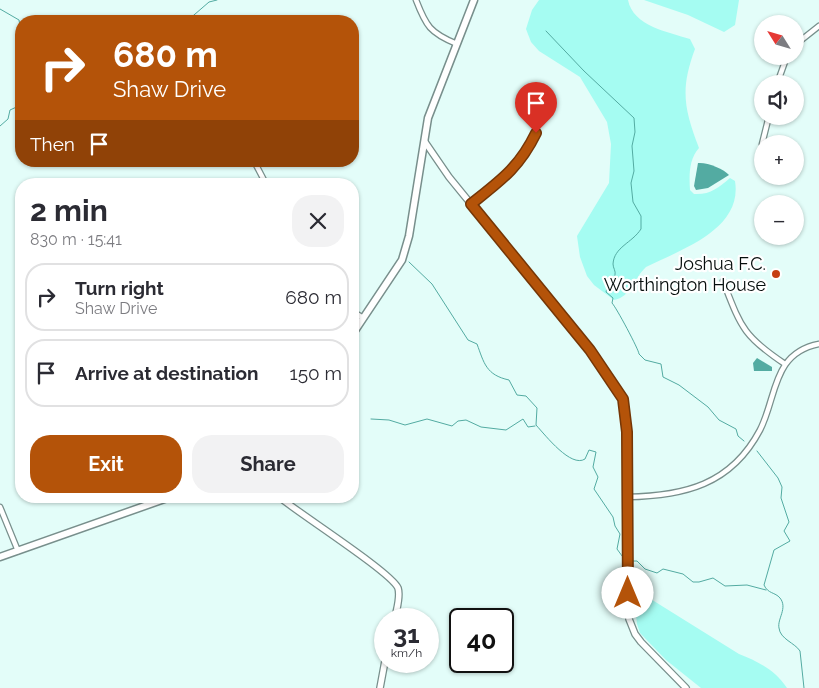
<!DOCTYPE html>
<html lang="en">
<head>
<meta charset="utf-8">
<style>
	:root { --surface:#fff; --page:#f2f2f3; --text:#2b2b33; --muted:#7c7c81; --line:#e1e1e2; --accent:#b45309 }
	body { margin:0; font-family:Raleway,sans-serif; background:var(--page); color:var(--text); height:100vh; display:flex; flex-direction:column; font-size:19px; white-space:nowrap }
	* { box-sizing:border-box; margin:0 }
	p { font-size:16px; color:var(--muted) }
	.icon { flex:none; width:28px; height:28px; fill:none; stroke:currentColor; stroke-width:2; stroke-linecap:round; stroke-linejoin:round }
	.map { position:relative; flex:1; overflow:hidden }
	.sheet { position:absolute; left:15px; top:178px; width:344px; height:325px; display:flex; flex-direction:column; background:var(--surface); border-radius:20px; box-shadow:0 1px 4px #0004 }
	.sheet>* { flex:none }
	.guide { position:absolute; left:15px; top:15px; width:344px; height:152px; border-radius:20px; box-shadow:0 1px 4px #0004; background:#b45309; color:#fff; overflow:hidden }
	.needle { width:32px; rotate:307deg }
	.tools { position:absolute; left:754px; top:15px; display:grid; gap:10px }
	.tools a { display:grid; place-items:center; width:50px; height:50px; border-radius:50%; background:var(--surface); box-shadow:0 1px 4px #0004; font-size:25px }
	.speed { position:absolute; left:374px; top:608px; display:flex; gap:10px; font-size:25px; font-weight:700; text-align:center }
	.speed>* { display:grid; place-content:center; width:65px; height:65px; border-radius:50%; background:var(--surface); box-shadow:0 1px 4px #0004; line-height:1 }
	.speed small { font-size:12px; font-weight:400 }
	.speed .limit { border:2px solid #111; border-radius:8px; background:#fff; color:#111 }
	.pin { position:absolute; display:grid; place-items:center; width:42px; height:42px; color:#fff; margin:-51px -21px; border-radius:50% 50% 50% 0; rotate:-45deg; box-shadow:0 0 5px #0007 }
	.pin .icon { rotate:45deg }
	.me { position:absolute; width:55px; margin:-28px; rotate:0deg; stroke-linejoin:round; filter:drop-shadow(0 0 4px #0008) }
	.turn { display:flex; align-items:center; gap:18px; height:105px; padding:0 15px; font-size:22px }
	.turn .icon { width:65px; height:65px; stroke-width:2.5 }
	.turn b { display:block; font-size:35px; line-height:42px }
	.then { display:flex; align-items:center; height:48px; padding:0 15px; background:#0003; gap:10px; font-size:19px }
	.round { display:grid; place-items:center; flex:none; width:52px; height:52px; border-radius:20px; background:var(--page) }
	.headline { display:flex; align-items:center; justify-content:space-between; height:85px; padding:0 15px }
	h1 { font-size:30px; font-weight:700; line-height:38px }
	.action { display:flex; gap:10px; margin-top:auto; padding:10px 15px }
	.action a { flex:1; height:58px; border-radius:20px; background:var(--accent); color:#fff; font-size:20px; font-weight:700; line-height:58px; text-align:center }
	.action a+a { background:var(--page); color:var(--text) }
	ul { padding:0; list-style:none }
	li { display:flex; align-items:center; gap:15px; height:68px; margin:0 10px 8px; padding:0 5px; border:2px solid var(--line); border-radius:20px }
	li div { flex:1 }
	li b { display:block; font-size:19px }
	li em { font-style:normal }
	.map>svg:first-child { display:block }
	.green { fill:#a5fcf2 }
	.water { fill:#53aba2 }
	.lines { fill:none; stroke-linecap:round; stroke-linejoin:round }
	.stream { stroke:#53aba2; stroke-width:1 }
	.minor-casing { stroke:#788f8c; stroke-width:7 }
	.tertiary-casing { stroke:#788f8c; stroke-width:8 }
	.secondary-casing { stroke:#788f8c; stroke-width:9 }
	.minor { stroke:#fff; stroke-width:4.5 }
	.tertiary { stroke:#fff; stroke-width:5.5 }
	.secondary { stroke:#fff; stroke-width:6 }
	.route-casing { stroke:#753606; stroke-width:12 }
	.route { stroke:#b45309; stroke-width:9 }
	.poi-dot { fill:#c63e13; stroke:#fff; stroke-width:2 }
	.labels { text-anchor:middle; stroke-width:4.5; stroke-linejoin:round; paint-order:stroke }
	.poi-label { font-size:18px; fill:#060e0d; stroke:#fff; text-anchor:end }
</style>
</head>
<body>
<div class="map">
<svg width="819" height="688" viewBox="0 0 819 688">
	<rect width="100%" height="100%" fill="#e3fdf9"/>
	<!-- green -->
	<g class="green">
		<path d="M539 0H628C633 26 668 32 690 39L695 49C680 89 684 109 699 148 689 159 689 175 690 190L694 194C710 195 718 188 730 178L735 181C743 230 680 250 646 267 634 278 631 297 614 300L594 285 587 276 580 257 577 236 609 183 611 144 607 122 580 77 539 51 531 42 526 29 532 10Z"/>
		<path d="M644 0H739L735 25 724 32 688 15Z"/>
		<path d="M633 588 739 654C759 662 775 670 787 688H701L666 660 640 633 637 624Z"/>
	</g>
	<!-- water -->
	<g class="water">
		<path d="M698 163C707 162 724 169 729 175L708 188 696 190 694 186Z"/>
		<path d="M757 358 772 367V371H754L753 363Z"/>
	</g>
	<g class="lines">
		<!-- stream -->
		<g class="stream">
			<path d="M0 9 19 20 21 31"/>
			<path d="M187 21 209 2 217 0"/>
			<path d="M546 31 584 71 634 118 635 132 632 146 634 171 631 183 633 202 641 216V229C632 243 614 247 613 264 613 268 616 271 615 275 614 282 607 285 606 292L613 298 612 303C616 307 639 350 639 354L645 360 661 364 663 377 679 385 708 407 719 420 736 429 738 436 744 441"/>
			<path d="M0 126 8 119 10 110 21 105"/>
			<path d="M409 262 432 284 468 340 477 344C484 363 486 375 509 380L517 395 526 396 537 408 536 425C546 436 571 468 585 459L589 450 596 452 593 467 598 477 594 489 613 517 615 526 620 534 617 549 625 560"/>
			<path d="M371 419 389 420 405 425 427 419 452 426 458 421 466 420 481 427 506 430 523 419 528 427 535 426"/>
			<path d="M757 451 778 478 782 487 781 498 789 522 784 531 790 541 774 550 764 585C768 594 775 592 780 598 788 608 777 619 779 628 780 639 795 643 800 651L804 688"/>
			<path d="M631 561H637L645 569 657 573 663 569 683 574 693 582H699L713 578 725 586 747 585 766 590"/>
		</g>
		<defs>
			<g id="minor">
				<path d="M416 0C426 26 430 33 457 44"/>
				<path d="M795 45 819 26"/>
				<path d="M777 84 787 56"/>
				<path d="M762 144 769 116"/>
				<path d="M254 161 266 184"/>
				<path d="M471 204C499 181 520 167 536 133"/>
				<path d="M723 281C741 327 743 336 785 364"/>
				<path d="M352 311 363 318"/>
				<path d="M627 497C684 496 731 485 760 430 777 397 772 353 819 344"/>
				<path d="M0 507 18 551"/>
			</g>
			<g id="tertiary">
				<path d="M425 142 449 177 590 350 623 399 627 432 629 619 635 634 641 642 686 688"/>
				<path d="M278 496C298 513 391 572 398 588 401 597 396 610 395 619"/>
				<path d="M380 688 385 661"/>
			</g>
			<g id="secondary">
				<path d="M352 335 402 260 409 236 428 118 474 0"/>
				<path d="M0 557 173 496"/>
			</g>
		</defs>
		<!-- minor casing -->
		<use href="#minor" class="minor-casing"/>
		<!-- tertiary casing -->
		<use href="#tertiary" class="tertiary-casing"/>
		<!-- secondary casing -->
		<use href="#secondary" class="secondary-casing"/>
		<!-- minor -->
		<use href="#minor" class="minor"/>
		<!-- tertiary -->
		<use href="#tertiary" class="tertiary"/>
		<!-- secondary -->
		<use href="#secondary" class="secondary"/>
	</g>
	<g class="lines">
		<defs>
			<path id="route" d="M536 133C519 168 500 181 471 204L590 350 623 399 627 432 628 593"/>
		</defs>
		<!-- route casing -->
		<use href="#route" class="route-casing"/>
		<!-- route -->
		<use href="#route" class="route"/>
	</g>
	<!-- markers -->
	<circle class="poi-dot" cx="776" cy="274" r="5"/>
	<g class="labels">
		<!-- poi labels -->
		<g class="poi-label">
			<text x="766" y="270">Joshua F.C.<tspan x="766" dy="21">Worthington House</tspan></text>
		</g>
	</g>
</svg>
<div class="tools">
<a><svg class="needle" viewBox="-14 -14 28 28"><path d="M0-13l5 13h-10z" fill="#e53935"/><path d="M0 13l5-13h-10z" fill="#7c7c81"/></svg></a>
<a><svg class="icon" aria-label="sound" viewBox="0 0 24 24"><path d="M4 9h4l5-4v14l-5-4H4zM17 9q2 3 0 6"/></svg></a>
<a>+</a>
<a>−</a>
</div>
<div class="speed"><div>31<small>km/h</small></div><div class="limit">40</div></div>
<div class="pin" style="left:536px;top:133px;background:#d93025"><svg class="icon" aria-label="arrive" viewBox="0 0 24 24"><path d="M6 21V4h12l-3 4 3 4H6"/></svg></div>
<svg class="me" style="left:628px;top:593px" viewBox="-20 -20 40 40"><circle r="19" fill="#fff"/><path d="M0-13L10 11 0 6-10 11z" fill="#b45309"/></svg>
<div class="guide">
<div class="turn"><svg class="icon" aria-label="right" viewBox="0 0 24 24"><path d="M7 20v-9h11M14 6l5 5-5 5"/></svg><div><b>680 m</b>Shaw Drive</div></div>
<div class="then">Then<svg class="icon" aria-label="arrive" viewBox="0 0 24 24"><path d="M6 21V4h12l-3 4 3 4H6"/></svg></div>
</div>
<section class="sheet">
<div class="headline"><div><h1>2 min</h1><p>830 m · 15:41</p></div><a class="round"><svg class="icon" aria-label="close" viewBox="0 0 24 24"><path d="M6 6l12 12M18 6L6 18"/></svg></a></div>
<ul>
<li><svg class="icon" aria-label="right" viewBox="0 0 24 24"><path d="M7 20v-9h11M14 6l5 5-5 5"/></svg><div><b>Turn right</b><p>Shaw Drive</p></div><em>680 m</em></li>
<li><svg class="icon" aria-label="arrive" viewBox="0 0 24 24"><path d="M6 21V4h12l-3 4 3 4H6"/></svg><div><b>Arrive at destination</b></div><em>150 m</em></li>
</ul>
<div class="action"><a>Exit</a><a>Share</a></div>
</section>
</div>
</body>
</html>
